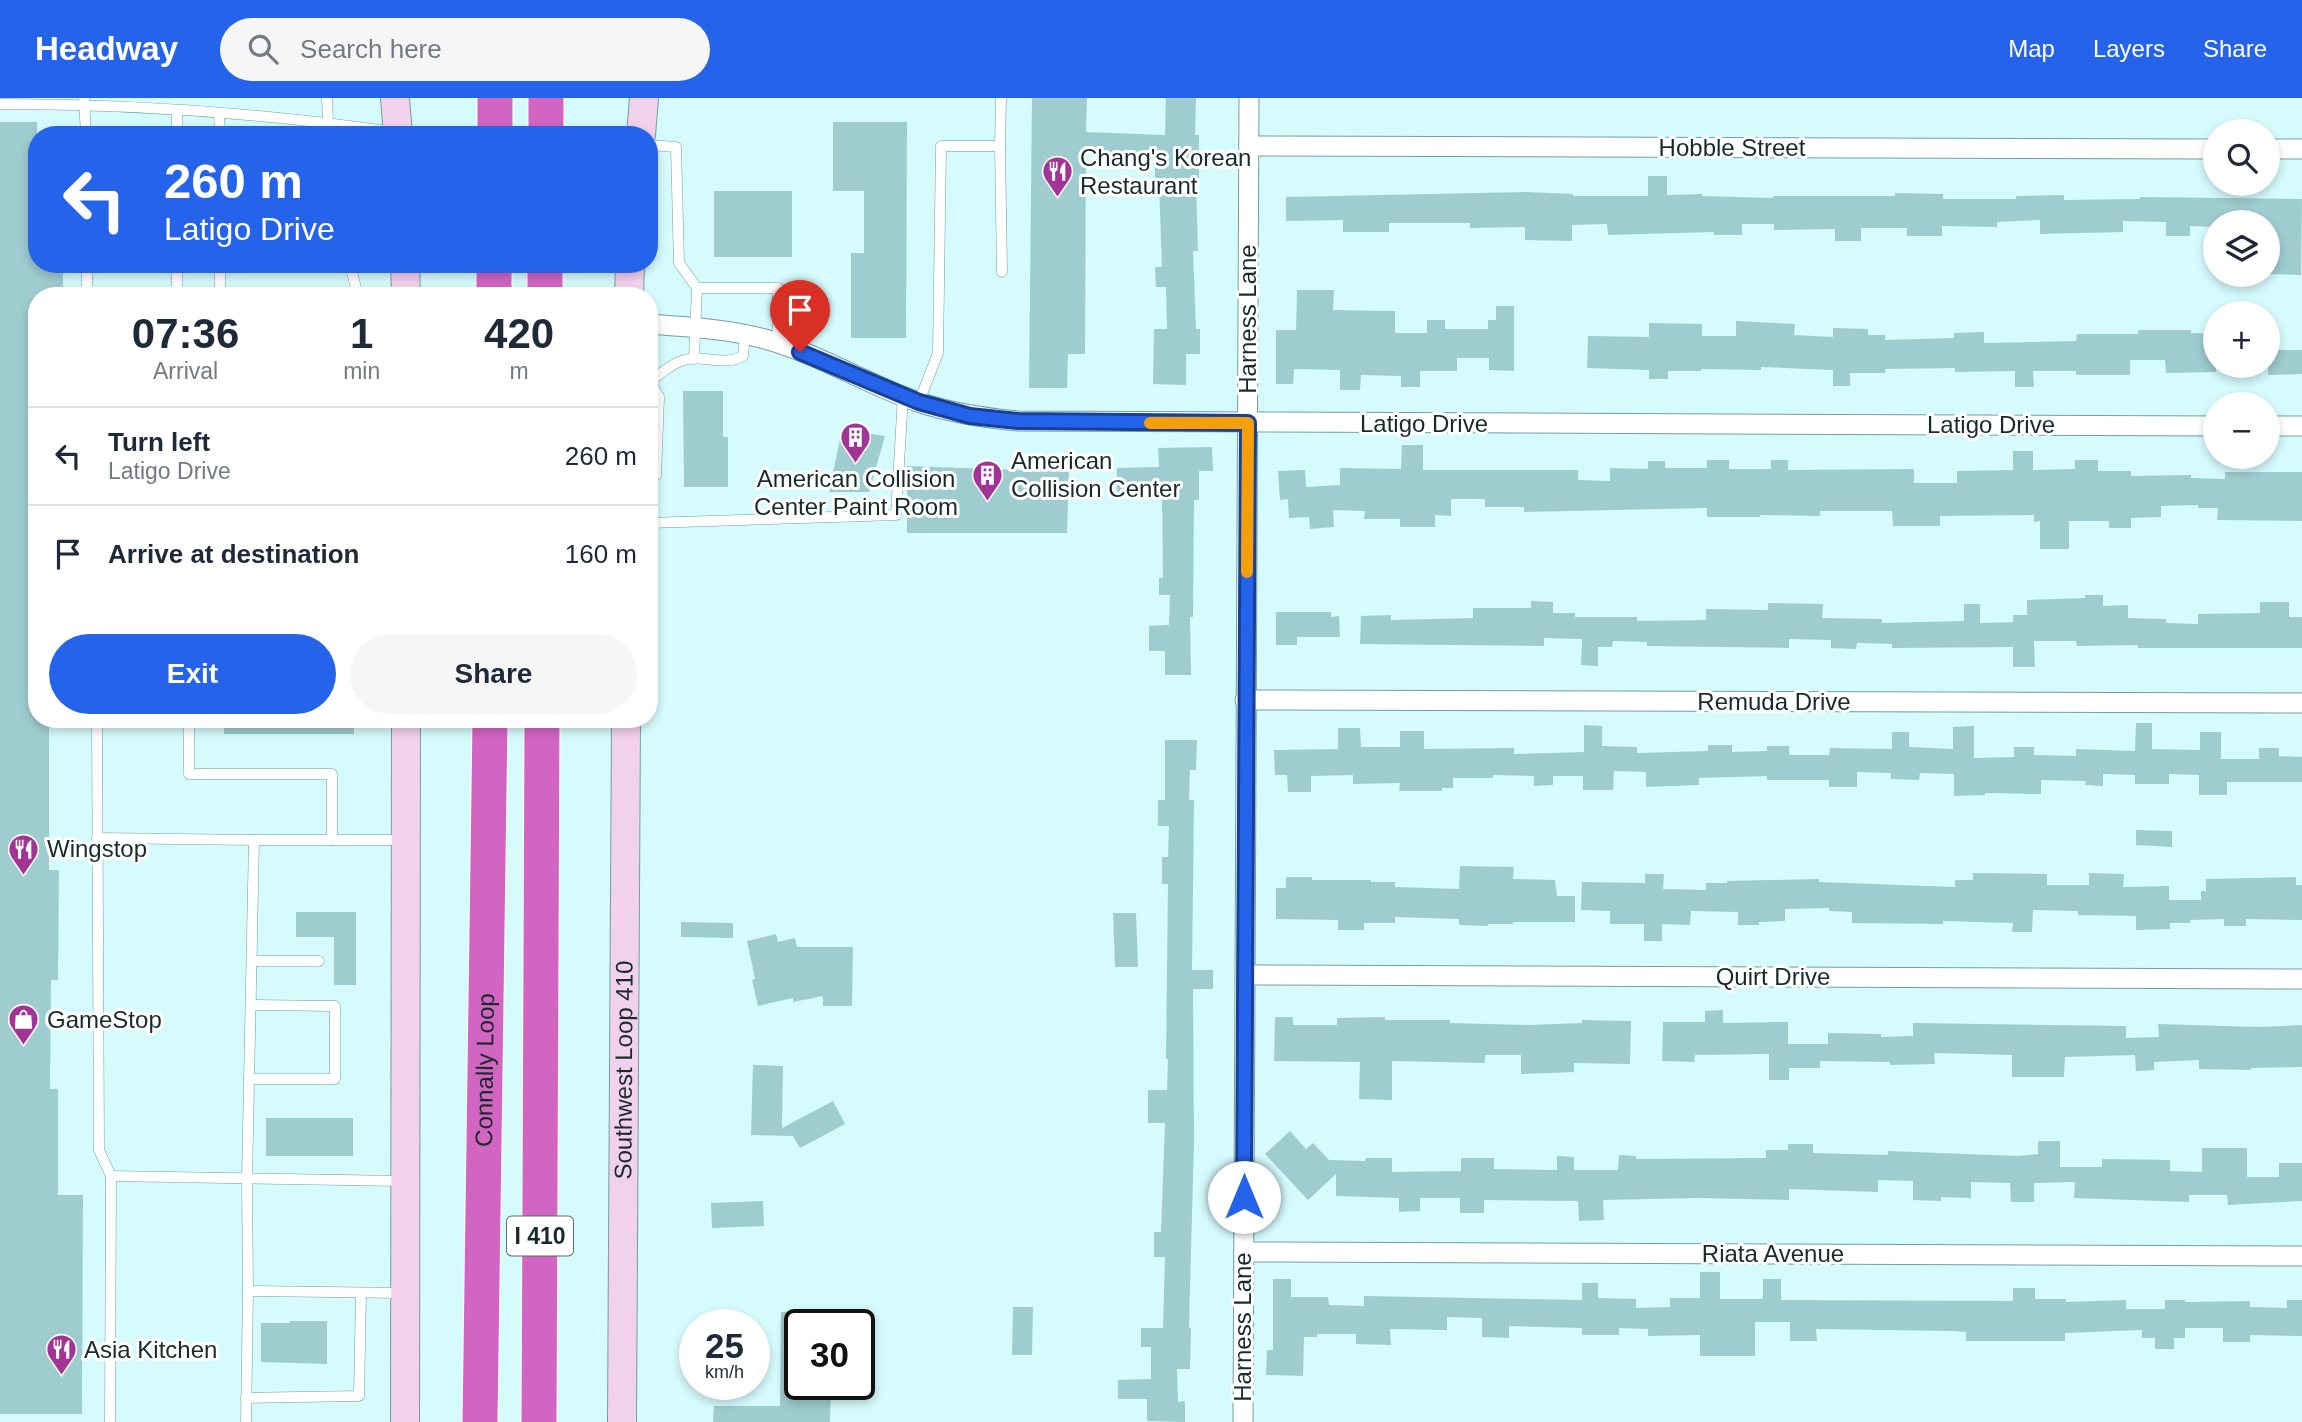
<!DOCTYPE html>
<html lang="en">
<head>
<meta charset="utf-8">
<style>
	:root { --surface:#fff; --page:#f6f6f7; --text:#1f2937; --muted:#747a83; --line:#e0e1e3; --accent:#2563eb }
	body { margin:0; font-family:Helvetica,sans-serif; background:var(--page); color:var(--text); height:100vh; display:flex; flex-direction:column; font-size:26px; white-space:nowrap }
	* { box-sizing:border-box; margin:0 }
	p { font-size:23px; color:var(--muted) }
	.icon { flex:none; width:38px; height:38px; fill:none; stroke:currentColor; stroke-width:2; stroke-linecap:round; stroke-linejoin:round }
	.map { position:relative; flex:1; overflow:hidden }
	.details { position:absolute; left:28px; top:189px; width:630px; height:441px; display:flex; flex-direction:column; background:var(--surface); border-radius:28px; box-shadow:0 4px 10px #0003 }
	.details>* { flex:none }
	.top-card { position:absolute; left:28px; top:28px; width:630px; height:147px; border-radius:28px; box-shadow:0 4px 10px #0003; background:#2563eb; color:#fff; overflow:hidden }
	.controls { position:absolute; left:2203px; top:21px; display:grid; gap:14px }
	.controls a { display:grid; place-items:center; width:77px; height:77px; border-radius:50%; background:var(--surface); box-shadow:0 4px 10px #0003; font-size:35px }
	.speed { position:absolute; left:679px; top:1211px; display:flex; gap:14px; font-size:35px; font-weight:700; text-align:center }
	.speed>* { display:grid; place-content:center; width:91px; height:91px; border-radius:50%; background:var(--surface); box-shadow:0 4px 10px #0003; line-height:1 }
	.speed small { font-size:18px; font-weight:400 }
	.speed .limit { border:4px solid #111; border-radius:10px; background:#fff; color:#111 }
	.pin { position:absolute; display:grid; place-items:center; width:60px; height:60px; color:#fff; margin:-72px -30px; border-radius:50% 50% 50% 0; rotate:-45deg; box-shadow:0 0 7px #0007 }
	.pin .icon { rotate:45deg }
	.me { position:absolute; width:77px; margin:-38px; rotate:0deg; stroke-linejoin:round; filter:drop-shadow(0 0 5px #0008) }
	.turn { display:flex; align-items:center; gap:24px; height:147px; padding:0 21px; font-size:32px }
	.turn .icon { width:91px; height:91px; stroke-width:2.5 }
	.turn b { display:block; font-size:49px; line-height:60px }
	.eta { display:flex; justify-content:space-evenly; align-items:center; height:119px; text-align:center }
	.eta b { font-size:42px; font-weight:700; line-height:49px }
	.action { display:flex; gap:14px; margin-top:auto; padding:14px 21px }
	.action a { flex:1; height:80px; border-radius:42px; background:var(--accent); color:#fff; font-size:28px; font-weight:700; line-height:80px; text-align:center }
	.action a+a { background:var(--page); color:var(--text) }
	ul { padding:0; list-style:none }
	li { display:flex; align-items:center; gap:21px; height:98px; padding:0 21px; border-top:2px solid var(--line) }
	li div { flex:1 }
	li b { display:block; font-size:26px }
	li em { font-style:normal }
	header { display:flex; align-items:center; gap:42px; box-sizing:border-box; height:98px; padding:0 35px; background:var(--accent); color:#fff }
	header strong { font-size:33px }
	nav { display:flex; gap:38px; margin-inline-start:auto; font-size:24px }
	.search { width:490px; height:63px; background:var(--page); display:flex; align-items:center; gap:18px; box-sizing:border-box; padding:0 24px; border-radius:38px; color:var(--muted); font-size:26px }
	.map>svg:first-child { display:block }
	.building { fill:#9fcccf }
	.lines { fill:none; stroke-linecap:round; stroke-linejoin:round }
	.lane-casing { stroke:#739ea1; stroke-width:11 }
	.street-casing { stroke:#739ea1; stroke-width:21 }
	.secondary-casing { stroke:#739ea1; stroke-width:30 }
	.highway-casing { stroke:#fff; stroke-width:37 }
	.lane { stroke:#fff; stroke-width:10 }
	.street { stroke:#fff; stroke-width:19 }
	.secondary { stroke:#f2d1ed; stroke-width:28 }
	.highway { stroke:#d265c2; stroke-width:35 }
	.route-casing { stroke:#184099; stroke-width:18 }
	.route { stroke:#2563eb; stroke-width:12 }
	.slow { stroke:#f59e0b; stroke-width:12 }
	.labels { text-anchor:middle; stroke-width:6; stroke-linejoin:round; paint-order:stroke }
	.shield { fill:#fff; stroke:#5d6a6b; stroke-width:2 }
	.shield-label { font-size:23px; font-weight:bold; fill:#182a2b }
	.street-label { font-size:24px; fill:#182a2b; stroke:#fff }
	.poi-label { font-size:24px; fill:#182a2b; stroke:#fff; text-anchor:start }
</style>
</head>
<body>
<header>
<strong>Headway</strong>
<div class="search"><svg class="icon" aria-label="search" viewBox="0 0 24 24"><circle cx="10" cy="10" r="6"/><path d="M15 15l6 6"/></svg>Search here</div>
<nav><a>Map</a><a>Layers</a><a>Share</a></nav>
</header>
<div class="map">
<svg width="2302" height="1324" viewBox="0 0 2302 1324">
	<rect width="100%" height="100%" fill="#d6fbfd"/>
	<!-- building -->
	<g class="building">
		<path d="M1032 0H1087L1086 34 1165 37 1166 0H1196L1195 37H1199V87H1196L1198 153H1193L1196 231H1200V256H1186V287L1153 286 1154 231H1167L1166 189H1156L1155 169H1162L1159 86H1155V56L1086 55 1085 256H1068L1067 290H1029Z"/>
		<path d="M0 24H37V166H63V198H37V621H49V772H59L58 882H51L50 991H58V1097H83L82 1316H0Z"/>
		<path d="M833 24H907L906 240H851V155H864V93H833Z"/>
		<path d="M1648 78H1667V97L1702 96V98L1773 100V98H1895V95L1943 96V101H2016V98L2064 97V102L2140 101V99L2302 101 2301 177 2268 176V124H2216V129L2190 128V138H2166V124L2123 123V134L2040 136V122L1997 124V129L1942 128V138H1907V130H1861V143H1835V131L1774 132V126H1742V137H1714V134L1608 137 1607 126 1572 127V143L1525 142V129L1470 130V125H1389V134H1343V122L1286 123V99L1526 94 1573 96V98H1648Z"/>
		<rect x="714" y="93" width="78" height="66"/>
		<path d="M1297 192H1334L1333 212 1395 213V235H1427V222H1445V231H1488V222H1496V208H1514V273L1489 272V260H1457V273H1420V289H1401V278L1361 277 1360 292H1340V272L1294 271 1293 286H1276V232H1296Z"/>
		<path d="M1736 223 1795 226 1794 237 1833 239V230L1868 231V237H1885V242L1954 240V235L1984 234V245L2076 243 2077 236H2138V232H2191V235L2216 236V274L2166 275 2165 262H2130V277H2076V273H2033L2034 289H2015V273L1955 274V270L1885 271V275H1850V288H1833V272L1761 269V272L1701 271V273H1668V281H1649V272L1587 270 1588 238 1649 239V225L1702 226V238H1736Z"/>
		<path d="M2268 252H2302V276L2268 277Z"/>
		<path d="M683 293H723V339H728V389H684Z"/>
		<path d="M842 332 885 338 869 394H829Z"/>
		<path d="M1402 347H1423V372H1578V382L1610 383V370L1648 371V363H1665V370H1707V362H1729V371H1771V362H1788V372L1914 371V385H1957V373L2013 372V353H2033V372L2075 371V362H2098V373H2131V378L2191 377V380L2225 381V374H2302V423L2217 422 2218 410H2198V407L2161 408V419L2131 420V430H2109V423H2069V451H2040V423L2034 424V417L1940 418V428H1893L1892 413H1820V418L1760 417V419H1707V410L1524 414V409H1485V401H1451V418L1435 417V429H1400V421H1364L1365 413 1333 412 1334 429 1310 431 1309 419 1289 420 1288 401 1280 402 1278 373 1305 372 1306 389 1340 387V370L1401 371Z"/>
		<path d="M1212 349 1213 373H1199V402H1194L1193 519H1190L1191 577H1165V553H1149V528L1169 527 1170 497H1159V480H1163L1162 394 1117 395V370L1159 369 1158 350Z"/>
		<path d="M907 368 1069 374 1067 435H907Z"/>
		<path d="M2085 497H2103V508L2128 507V520L2166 521V525L2198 526V516L2260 515V504H2289V519H2302V550H2138V547L2077 548 2076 543H2034L2035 569H2013V549L1892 550V546L1857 545 1856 551 1831 550V542L1789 541V550L1647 548V544L1613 543 1612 549H1598V568L1581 567 1582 541 1544 540V548L1360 546 1361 518 1391 517V522L1473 520V510H1531V503L1553 504V515H1575V519H1637V523L1706 522V511L1768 512V505L1823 506 1822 520 1882 521V525L1964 523V506H1980V525L2013 524V517H2027V502L2085 500Z"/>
		<path d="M1276 514H1331V519L1339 518 1340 539H1297V547H1276Z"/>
		<rect x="224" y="621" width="130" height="15"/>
		<path d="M2136 625H2152V651L2200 652V634H2221V661H2259V650H2279V658L2302 659V684H2227V697H2199V677L2169 676V686H2135V677L2103 676V688L2085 687 2086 683 2041 682V696L1985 695V697L1954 698V676L1920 675 1919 682 1891 681V675L1857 674V689H1829V682H1767V678L1699 680V687L1646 689V674L1614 673 1613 692H1583V678H1553V687L1534 688V678L1493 677V680H1453V690H1442V693H1399L1400 685 1353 686V677L1311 678V694H1288L1287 677H1275L1274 652 1338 651V630H1360L1361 649H1400V633H1424V651L1514 650V656L1584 654V627L1602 628V648L1637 649V655L1708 653V647H1732V654L1767 653V648H1789V657H1829L1830 650 1892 651V634H1909V649L1953 651V629L1974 628V660L2014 659V649H2034V657L2076 658V651L2135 653Z"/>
		<path d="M1165 642H1197L1196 672H1190L1189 702H1194L1192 872H1213V891H1193L1194 1043 1189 1230H1191L1190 1271H1177L1178 1304 1185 1303V1324L1147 1323V1301H1118V1282L1151 1281V1249H1141V1230H1163L1165 1159H1154V1134H1161L1165 1025H1148V992H1167L1168 961H1166L1168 786H1162V759H1168L1169 728H1158V702H1165Z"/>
		<path d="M2136 732 2172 733V749L2136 747Z"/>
		<path d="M1460 768 1514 769 1513 781 1555 782 1557 798H1575V824H1513V826H1488V828L1459 827V821L1395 819V825H1364V832H1338V822L1276 821V790H1286V779H1312V782H1371V784H1395V789L1459 791Z"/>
		<path d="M1973 775 2047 776V787H2089V775L2124 776 2123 789 2169 788V802H2201V793H2206V781L2296 779V787H2302V822L2246 821V828H2224V821L2190 822V825H2170V831L2136 832V818L2078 817V813L2033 812 2032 834H2012L2013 825 1943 823V826L1852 825V814L1829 813V810L1785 811V823L1759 824V827H1738V814L1691 813 1690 827 1662 826V843H1644V826H1610V813L1581 812 1582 784 1645 785V776H1664L1663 791 1706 792V785H1727V783L1819 781V784L1955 789V782H1973Z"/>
		<path d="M296 814H356V887H334V839H296Z"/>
		<path d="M1113 815H1136L1138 869H1115Z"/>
		<path d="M681 824 733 825V840L681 839Z"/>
		<path d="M776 836 778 844 795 840 797 849H853L852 908H823V898L793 904V900L758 908 752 882 755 881 747 843Z"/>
		<path d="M1723 912V925L1788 924V946H1828V935L1881 936V939L1913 938V925L2126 928V940L2159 939 2158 926 2259 929 2302 927V969L2251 970V972L2199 971V962L2154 964V972L2136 973 2135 957 2065 959 2064 979H2012V957L1934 955 1935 966 1890 967V964L1820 963V970H1789V982H1769V956L1695 957 1694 964 1662 963 1663 924H1705V913Z"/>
		<path d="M1275 919H1293V927H1337V920L1385 919V922H1450V925L1530 927 1582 925V922L1631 923 1630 966 1574 965V974L1521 976V957H1485V965L1392 963V1002L1359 1001 1360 964 1274 963Z"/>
		<path d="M753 967 783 968 782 1030 833 1003 845 1026 800 1050 793 1038 751 1037Z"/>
		<rect x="266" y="1020" width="87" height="38"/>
		<path d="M1290 1033 1306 1051 1313 1045 1329 1062 1365 1063 1366 1060H1392V1074L1461 1073V1060H1494V1071L1557 1072V1058L1574 1059V1072H1618L1619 1057 1636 1058V1061L1766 1060V1052H1788V1046H1813V1055L1888 1057V1053L2018 1058 2038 1056V1043H2060V1069H2102V1061L2170 1062V1073L2202 1074V1050H2247V1079H2279V1065H2302V1103L2228 1107 2227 1097H2189V1104L2074 1100 2075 1084 2034 1085V1104H2011L2010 1085 1971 1084V1100L1941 1099V1103L1913 1102V1083L1878 1082V1094L1789 1091V1102L1699 1100 1603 1102 1604 1122 1579 1123 1578 1103 1484 1102V1115H1460V1100H1420V1113L1399 1114V1100L1336 1098V1076L1308 1102 1265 1056Z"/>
		<path d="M763 1103 764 1128 712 1130 711 1105Z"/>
		<path d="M1700 1174H1720V1201H1763V1181H1781V1202L2013 1203V1190H2035V1201H2066V1204L2126 1202V1211H2165V1202H2185V1204L2250 1203V1209L2287 1210V1202H2302V1238L2250 1237V1244H2223V1230H2185V1240H2174V1251H2155V1240H2142V1232L2065 1235V1243H1966V1234L1953 1233 1816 1231 1817 1243H1790V1224H1755V1258H1700V1237L1648 1238V1231L1619 1230V1237H1582V1230L1509 1228V1240L1482 1239V1220L1447 1219V1232L1390 1231 1391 1247 1356 1246V1236H1317V1239H1304L1303 1278 1266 1277 1267 1252H1273V1181H1291V1199H1328L1329 1207 1364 1208V1198L1582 1202V1185H1598V1200L1636 1201V1210L1670 1209V1200H1700Z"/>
		<path d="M1013 1209H1033L1032 1257H1012Z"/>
		<path d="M781 1214H800V1286H831L830 1324H713L714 1308H780Z"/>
		<path d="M290 1223H327V1266L261 1264V1225H290Z"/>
	</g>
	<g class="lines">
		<defs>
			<g id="lane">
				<path d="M327 0 328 24"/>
				<path d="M84 1 86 37"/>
				<path d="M0 6C131 6 263 15 394 34"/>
				<path d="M219 15 220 37"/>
				<path d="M177 37V12"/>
				<path d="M649 47 676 49 679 165 697 190H778V245"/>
				<path d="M1000 48 1002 174"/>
				<path d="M87 166V198"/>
				<path d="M220 166V198"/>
				<path d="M350 166 358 198"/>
				<path d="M177 198V166"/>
				<path d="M694 261 697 190"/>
				<path d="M649 282 659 299 656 377 649 379"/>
				<path d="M651 282C661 276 672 265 684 262 704 256 723 269 743 258L745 237"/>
				<path d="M919 304 938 255 941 48H1000L1001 0"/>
				<path d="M649 425 896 417 903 298"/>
				<path d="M97 621 99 1052 111 1078 110 1324"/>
				<path d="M189 621V676H332V742"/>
				<path d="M97 740 254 742"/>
				<path d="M252 863H319"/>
				<path d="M249 981H335V908L251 907"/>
				<path d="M111 1078 401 1083"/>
				<path d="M248 1193 402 1195"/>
				<path d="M246 1300 359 1298 361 1195"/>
				<path d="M246 1324 248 1193 247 1081 254 742H403"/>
			</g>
			<g id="street">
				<path d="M1249 48 2216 51"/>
				<path d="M2268 51H2302"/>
				<path d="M649 226C688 229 728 231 765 241 819 256 866 286 918 304 951 315 984 320 1018 323L2216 328"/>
				<path d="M2268 328H2302"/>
				<path d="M1245 602 2302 605"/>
				<path d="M1245 877 2302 881"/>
				<path d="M1244 1154 2302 1158"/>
				<path d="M1243 1324 1249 0"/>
			</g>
			<g id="secondary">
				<path d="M395 0 398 37"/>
				<path d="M641 37 644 0"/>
				<path d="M405 166 406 198"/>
				<path d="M629 198 630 166"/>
				<path d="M405 1324 406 621"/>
				<path id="s1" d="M622 1324 626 621"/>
			</g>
			<g id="highway">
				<path d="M495 37V0"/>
				<path d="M546 37V0"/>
				<path d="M494 198V166"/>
				<path d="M545 198V166"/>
				<path id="s2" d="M480 1324 490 621"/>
				<path d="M539 1324 542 621"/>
			</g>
		</defs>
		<!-- lane casing -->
		<use href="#lane" class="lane-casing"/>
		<!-- street casing -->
		<use href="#street" class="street-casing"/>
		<!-- secondary casing -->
		<use href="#secondary" class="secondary-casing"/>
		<!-- highway casing -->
		<use href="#highway" class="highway-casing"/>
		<!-- lane -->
		<use href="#lane" class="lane"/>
		<!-- street -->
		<use href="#street" class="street"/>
		<!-- secondary -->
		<use href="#secondary" class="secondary"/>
		<!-- highway -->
		<use href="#highway" class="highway"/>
	</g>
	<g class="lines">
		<defs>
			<path id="route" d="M800 254 919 304 970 318 1018 323 1248 325 1244 1099"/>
		</defs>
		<!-- route casing -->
		<use href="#route" class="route-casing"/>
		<!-- route -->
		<use href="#route" class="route"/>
		<!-- slow -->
		<path class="slow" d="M1150 325H1248L1247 474"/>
	</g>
	<!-- icons -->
	<defs>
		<symbol id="restaurant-pin" viewBox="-11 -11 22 30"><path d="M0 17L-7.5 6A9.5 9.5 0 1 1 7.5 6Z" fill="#a13494" stroke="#fff"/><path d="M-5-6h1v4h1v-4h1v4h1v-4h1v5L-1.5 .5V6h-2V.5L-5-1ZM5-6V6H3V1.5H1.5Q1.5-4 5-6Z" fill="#fff"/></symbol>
		<symbol id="building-pin" viewBox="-11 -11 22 30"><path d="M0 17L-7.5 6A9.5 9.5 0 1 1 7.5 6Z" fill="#a13494" stroke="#fff"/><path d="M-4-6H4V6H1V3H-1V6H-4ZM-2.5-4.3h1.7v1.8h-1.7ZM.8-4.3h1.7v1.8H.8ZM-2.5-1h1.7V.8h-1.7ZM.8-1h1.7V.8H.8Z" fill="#fff"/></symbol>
		<symbol id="shop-pin" viewBox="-11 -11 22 30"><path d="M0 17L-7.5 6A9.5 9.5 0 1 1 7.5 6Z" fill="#a13494" stroke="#fff"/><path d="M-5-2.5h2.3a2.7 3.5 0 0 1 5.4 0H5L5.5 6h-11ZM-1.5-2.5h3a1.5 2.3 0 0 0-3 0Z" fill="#fff"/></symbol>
	</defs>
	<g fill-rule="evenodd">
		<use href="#restaurant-pin" x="1040" y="56" width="35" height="47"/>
		<use href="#building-pin" x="838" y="322" width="35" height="47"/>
		<use href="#building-pin" x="970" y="360" width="35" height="47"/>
		<use href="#restaurant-pin" x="6" y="734" width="35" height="47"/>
		<use href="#shop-pin" x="6" y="904" width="35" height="47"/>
		<use href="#restaurant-pin" x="44" y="1234" width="35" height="47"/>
	</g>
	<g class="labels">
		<!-- shield labels -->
		<rect class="shield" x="507" y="1118.5" width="66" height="39" rx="5"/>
		<g class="shield-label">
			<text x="540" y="1146">I 410</text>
		</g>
		<!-- street labels -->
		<g class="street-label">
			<text x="1732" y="58">Hobble Street</text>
			<text transform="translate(1248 221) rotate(-90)" y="8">Harness Lane</text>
			<text x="1424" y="334">Latigo Drive</text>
			<text x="1991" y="335">Latigo Drive</text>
			<text x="1774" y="612">Remuda Drive</text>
			<text x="1773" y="887">Quirt Drive</text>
			<text dy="8" stroke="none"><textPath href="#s2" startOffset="352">Connally Loop</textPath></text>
			<text dy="8" stroke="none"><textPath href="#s1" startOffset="352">Southwest Loop 410</textPath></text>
			<text x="1773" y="1164">Riata Avenue</text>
			<text transform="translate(1243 1229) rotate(-90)" y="8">Harness Lane</text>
		</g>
		<!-- poi labels -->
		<g class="poi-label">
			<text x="1080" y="68">Chang's Korean<tspan x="1080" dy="28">Restaurant</tspan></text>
			<text x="1011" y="371">American<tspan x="1011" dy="28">Collision Center</tspan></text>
			<text x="856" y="389" text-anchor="middle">American Collision<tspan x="856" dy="28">Center Paint Room</tspan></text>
			<text x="47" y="759">Wingstop</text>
			<text x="47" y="930">GameStop</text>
			<text x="84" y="1260">Asia Kitchen</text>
		</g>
	</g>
</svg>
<div class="controls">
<a><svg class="icon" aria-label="search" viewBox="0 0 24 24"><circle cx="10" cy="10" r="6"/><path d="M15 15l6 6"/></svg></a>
<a><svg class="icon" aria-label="layers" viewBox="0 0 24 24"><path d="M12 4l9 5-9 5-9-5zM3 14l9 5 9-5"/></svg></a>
<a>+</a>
<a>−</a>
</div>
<div class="speed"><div>25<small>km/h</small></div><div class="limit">30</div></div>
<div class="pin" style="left:800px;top:254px;background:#d93025"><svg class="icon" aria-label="arrive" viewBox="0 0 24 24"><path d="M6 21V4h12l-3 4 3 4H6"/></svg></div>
<svg class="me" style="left:1244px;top:1099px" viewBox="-20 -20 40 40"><circle r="19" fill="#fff"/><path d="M0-13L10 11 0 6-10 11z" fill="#2563eb"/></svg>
<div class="top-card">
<div class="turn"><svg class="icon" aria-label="left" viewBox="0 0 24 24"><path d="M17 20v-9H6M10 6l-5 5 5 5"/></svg><div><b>260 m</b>Latigo Drive</div></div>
</div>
<section class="details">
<div class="eta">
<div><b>07:36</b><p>Arrival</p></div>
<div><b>1</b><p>min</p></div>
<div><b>420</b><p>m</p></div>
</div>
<ul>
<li><svg class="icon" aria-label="left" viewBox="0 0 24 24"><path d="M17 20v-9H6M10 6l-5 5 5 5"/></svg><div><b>Turn left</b><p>Latigo Drive</p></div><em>260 m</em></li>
<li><svg class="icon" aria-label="arrive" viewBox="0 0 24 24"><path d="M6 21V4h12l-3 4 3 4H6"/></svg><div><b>Arrive at destination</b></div><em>160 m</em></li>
</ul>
<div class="action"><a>Exit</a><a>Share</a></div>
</section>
</div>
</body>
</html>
